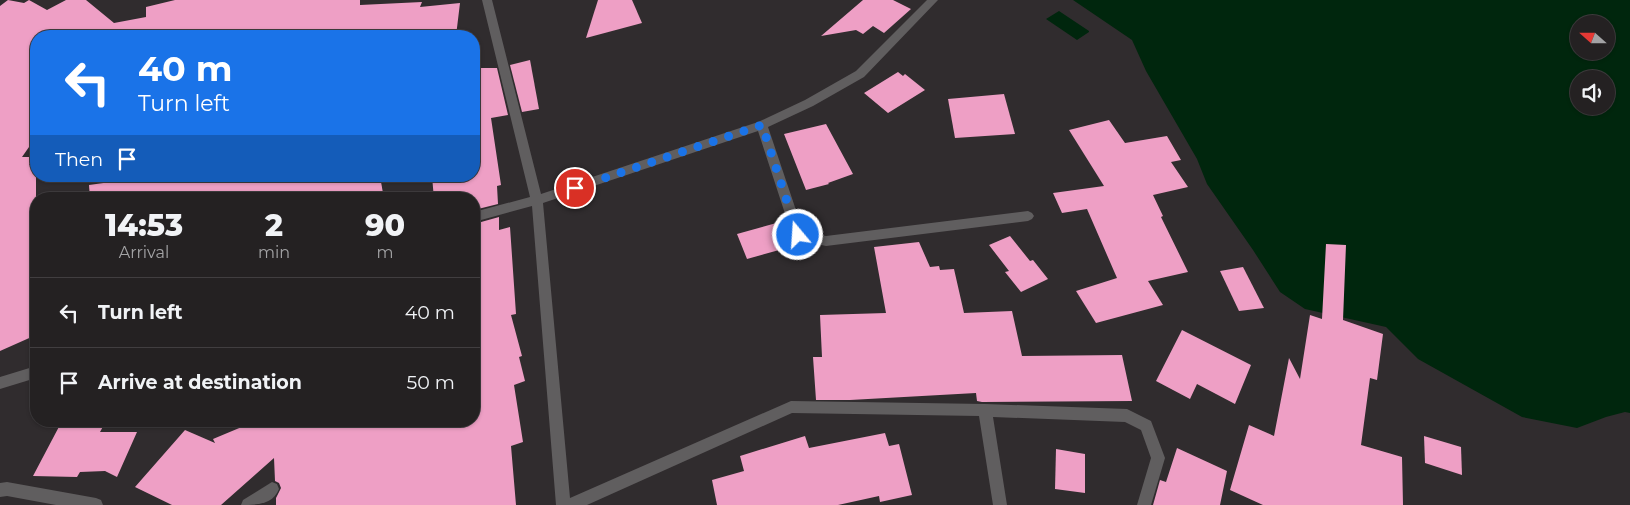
<!DOCTYPE html>
<html lang="en">
<head>
<meta charset="utf-8">
<style>
	:root { --surface:#242122; --page:#302e2f; --text:#f1f3f6; --muted:#a3a3a5; --line:#413e40 }
	body { margin:0; font-family:Montserrat,sans-serif; background:var(--page); color:var(--text); height:100vh; display:flex; flex-direction:column; font-size:19px; white-space:nowrap }
	* { box-sizing:border-box; margin:0 }
	p { font-size:16px; color:var(--muted) }
	.icon { flex:none; width:28px; height:28px; fill:none; stroke:currentColor; stroke-width:2; stroke-linecap:round; stroke-linejoin:round }
	.map { position:relative; flex:1; overflow:hidden }
	.sheet { position:absolute; left:30px; top:192px; width:450px; height:235px; display:flex; flex-direction:column; background:var(--surface); border-radius:20px; box-shadow:0 1px 4px #0004,0 0 0 1px var(--line) }
	.sheet>* { flex:none }
	.guide { position:absolute; left:30px; top:30px; width:450px; height:152px; border-radius:20px; box-shadow:0 1px 4px #0004,0 0 0 1px var(--line); background:#1a73e8; color:#fff; overflow:hidden }
	.needle { width:32px; rotate:291deg }
	.buttons { position:absolute; left:1570px; top:15px; display:grid; gap:10px }
	.buttons a { display:grid; place-items:center; width:45px; height:45px; border-radius:50%; background:var(--surface); box-shadow:0 1px 4px #0004,0 0 0 1px var(--line); font-size:25px }
	.pin { position:absolute; display:grid; place-items:center; width:42px; height:42px; color:#fff; margin:-21px; border:2px solid #fff; border-radius:50%; box-shadow:0 1px 5px #0007 }
	.me { position:absolute; width:55px; margin:-28px; rotate:342deg; stroke-linejoin:round; filter:drop-shadow(0 0 4px #0008) }
	.turn { display:flex; align-items:center; gap:18px; height:105px; padding:0 25px; font-size:22px }
	.turn .icon { width:65px; height:65px; stroke-width:2.5 }
	.turn b { display:block; font-size:35px; line-height:42px }
	.then { display:flex; align-items:center; height:48px; padding:0 25px; background:#0003; gap:10px; font-size:19px }
	.eta { display:flex; justify-content:space-evenly; align-items:center; height:85px; text-align:center }
	.eta b { font-size:30px; font-weight:800; line-height:35px }
	ul { padding:0; list-style:none }
	li { display:flex; align-items:center; gap:15px; height:70px; padding:0 25px; border-top:1px solid var(--line) }
	li div { flex:1 }
	li b { display:block; font-size:19px }
	li em { font-style:normal }
	.map>svg:first-child { display:block }
	.water { fill:#00260d; fill-rule:evenodd }
	.building { fill:#ee9fc5 }
	.lines { fill:none; stroke-linecap:round; stroke-linejoin:round }
	.street { fill:#605e5f; fill-rule:evenodd }
	.route { stroke:#1a73e8; stroke-width:9; stroke-dasharray:0 16.2 }
</style>
</head>
<body>
<div class="map">
<svg width="1630" height="505" viewBox="0 0 1630 505">
	<rect width="100%" height="100%" fill="#302c2e"/>
	<!-- water -->
	<g class="water">
		<path d="M1073 0H1630V413L1625 412 1606 417 1577 428 1522 417 1418 359 1386 327 1305 309 1280 292 1253 250 1207 184 1197 159 1146 71 1132 40ZM1579 24H1606V51H1579ZM1579 79H1606V106H1579Z"/>
		<path d="M1059 11 1089 31V32L1077 40 1046 19Z"/>
	</g>
	<!-- building -->
	<g class="building">
		<path d="M8 0 24 3 29 0 47 10 66 0H86L114 23 146 17V7L175 0H360V5L422 2 420 7 460 3 456 36H36V137L22 157H35L29 165H36V247L29 293 36 291V335L0 351V6Z"/>
		<path d="M598 0H632L642 23 586 38Z"/>
		<path d="M863 0H893L911 9 884 33 873 26 863 34 856 30 821 36Z"/>
		<path d="M530 60 539 109 522 112 510 65Z"/>
		<path d="M474 68H497L508 115 491 118 501 185 497 186 498 204 474 210V199H434L432 176H474Z"/>
		<path d="M898 72 903 76 905 74 925 90 888 113 864 93Z"/>
		<path d="M1004 94 1015 134 955 138 948 99Z"/>
		<path d="M1109 120 1125 143 1167 136 1181 160 1171 162 1188 187 1153 195 1163 216 1161 217 1188 272 1148 281 1163 305 1096 323 1076 291 1117 278 1087 209 1062 213 1053 193 1104 186 1069 130Z"/>
		<path d="M826 124 853 174 828 183 829 184 806 190 784 134Z"/>
		<path d="M154 176H380L384 199H90L89 185Z"/>
		<path d="M499 217V230L510 227 516 314 511 315 522 356 519 357 525 381 514 385 523 442 511 446 516 505H276V498L281 488 279 483 275 481 274 458 221 505H172L135 487 185 430 215 443 213 439 256 421H474V224Z"/>
		<path d="M780 222 790 247 747 259 737 234Z"/>
		<path d="M1010 236 1030 261 1033 260 1048 279 1021 292 1005 272 1009 271 989 245Z"/>
		<path d="M919 242 930 267 939 266 940 270 954 269 964 313 1012 311 1022 356 1122 355 1132 401 982 402 977 401 976 393 850 400H816L813 357H822L820 315 886 313 874 247Z"/>
		<path d="M1326 244 1346 245 1343 320 1383 334 1377 380 1370 378 1361 445 1402 457 1403 505H1263L1230 490 1249 425 1274 436 1289 358 1300 379 1310 315 1322 319Z"/>
		<path d="M1243 267 1264 308 1239 311 1220 271Z"/>
		<path d="M1182 330 1251 365 1235 404 1197 384 1190 399 1156 381Z"/>
		<path d="M62 421H106L100 432H137L117 477 105 471 80 472 77 477 33 476Z"/>
		<path d="M885 433 889 446 899 444 912 495 880 502 879 496 838 505H717L712 480 744 471 740 456 805 436 809 448Z"/>
		<path d="M1424 436 1461 447 1462 475 1425 463Z"/>
		<path d="M1177 448 1227 471 1220 505H1153L1160 480 1166 482Z"/>
		<path d="M1056 449 1085 454V493L1055 489Z"/>
	</g>
	<g class="lines">
		<!-- street -->
		<g class="street">
			<path d="M482 0H492L541 194 758 122 805 100 856 71 927 0H938L864 77 813 106 768 127 803 231 826 236 1028 211 1032 213 1034 216 1032 219 1028 221 826 246 798 240 794 239 792 235 758 131 543 203 570 498 791 401 985 404 1127 409 1151 421 1165 458 1151 505H1137L1151 458 1141 430 1125 422 993 417 1007 505H993L979 416 792 413 587 505H556L532 206 474 222V212L530 197Z"/>
			<path d="M36 366V378L0 389V377Z"/>
			<path d="M7 482 96 498 101 500 103 505H56L7 496 0 497V483Z"/>
			<path d="M272 482 277 484 279 489C273 505 255 505 241 505L243 500Z"/>
		</g>
	</g>
	<g class="lines">
		<!-- route -->
		<path class="route" d="M575 188 762 125 798 235"/>
	</g>
</svg>
<div class="buttons">
<a><svg class="needle" viewBox="-14 -14 28 28"><path d="M0-13l5 13h-10z" fill="#e53935"/><path d="M0 13l5-13h-10z" fill="#a3a3a5"/></svg></a>
<a><svg class="icon" aria-label="sound" viewBox="0 0 24 24"><path d="M4 9h4l5-4v14l-5-4H4zM17 9q2 3 0 6"/></svg></a>
</div>
<div class="pin" style="left:575px;top:188px;background:#d93025"><svg class="icon" aria-label="arrive" viewBox="0 0 24 24"><path d="M6 21V4h12l-3 4 3 4H6"/></svg></div>
<svg class="me" style="left:798px;top:235px" viewBox="-20 -20 40 40"><circle r="17" fill="#1a73e8" stroke="#fff" stroke-width="3"/><path d="M0-11L8 9 0 5-8 9z" fill="#fff"/></svg>
<div class="guide">
<div class="turn"><svg class="icon" aria-label="left" viewBox="0 0 24 24"><path d="M17 20v-9H6M10 6l-5 5 5 5"/></svg><div><b>40 m</b>Turn left</div></div>
<div class="then">Then<svg class="icon" aria-label="arrive" viewBox="0 0 24 24"><path d="M6 21V4h12l-3 4 3 4H6"/></svg></div>
</div>
<section class="sheet">
<div class="eta">
<div><b>14:53</b><p>Arrival</p></div>
<div><b>2</b><p>min</p></div>
<div><b>90</b><p>m</p></div>
</div>
<ul>
<li><svg class="icon" aria-label="left" viewBox="0 0 24 24"><path d="M17 20v-9H6M10 6l-5 5 5 5"/></svg><div><b>Turn left</b></div><em>40 m</em></li>
<li><svg class="icon" aria-label="arrive" viewBox="0 0 24 24"><path d="M6 21V4h12l-3 4 3 4H6"/></svg><div><b>Arrive at destination</b></div><em>50 m</em></li>
</ul>
</section>
</div>
</body>
</html>
